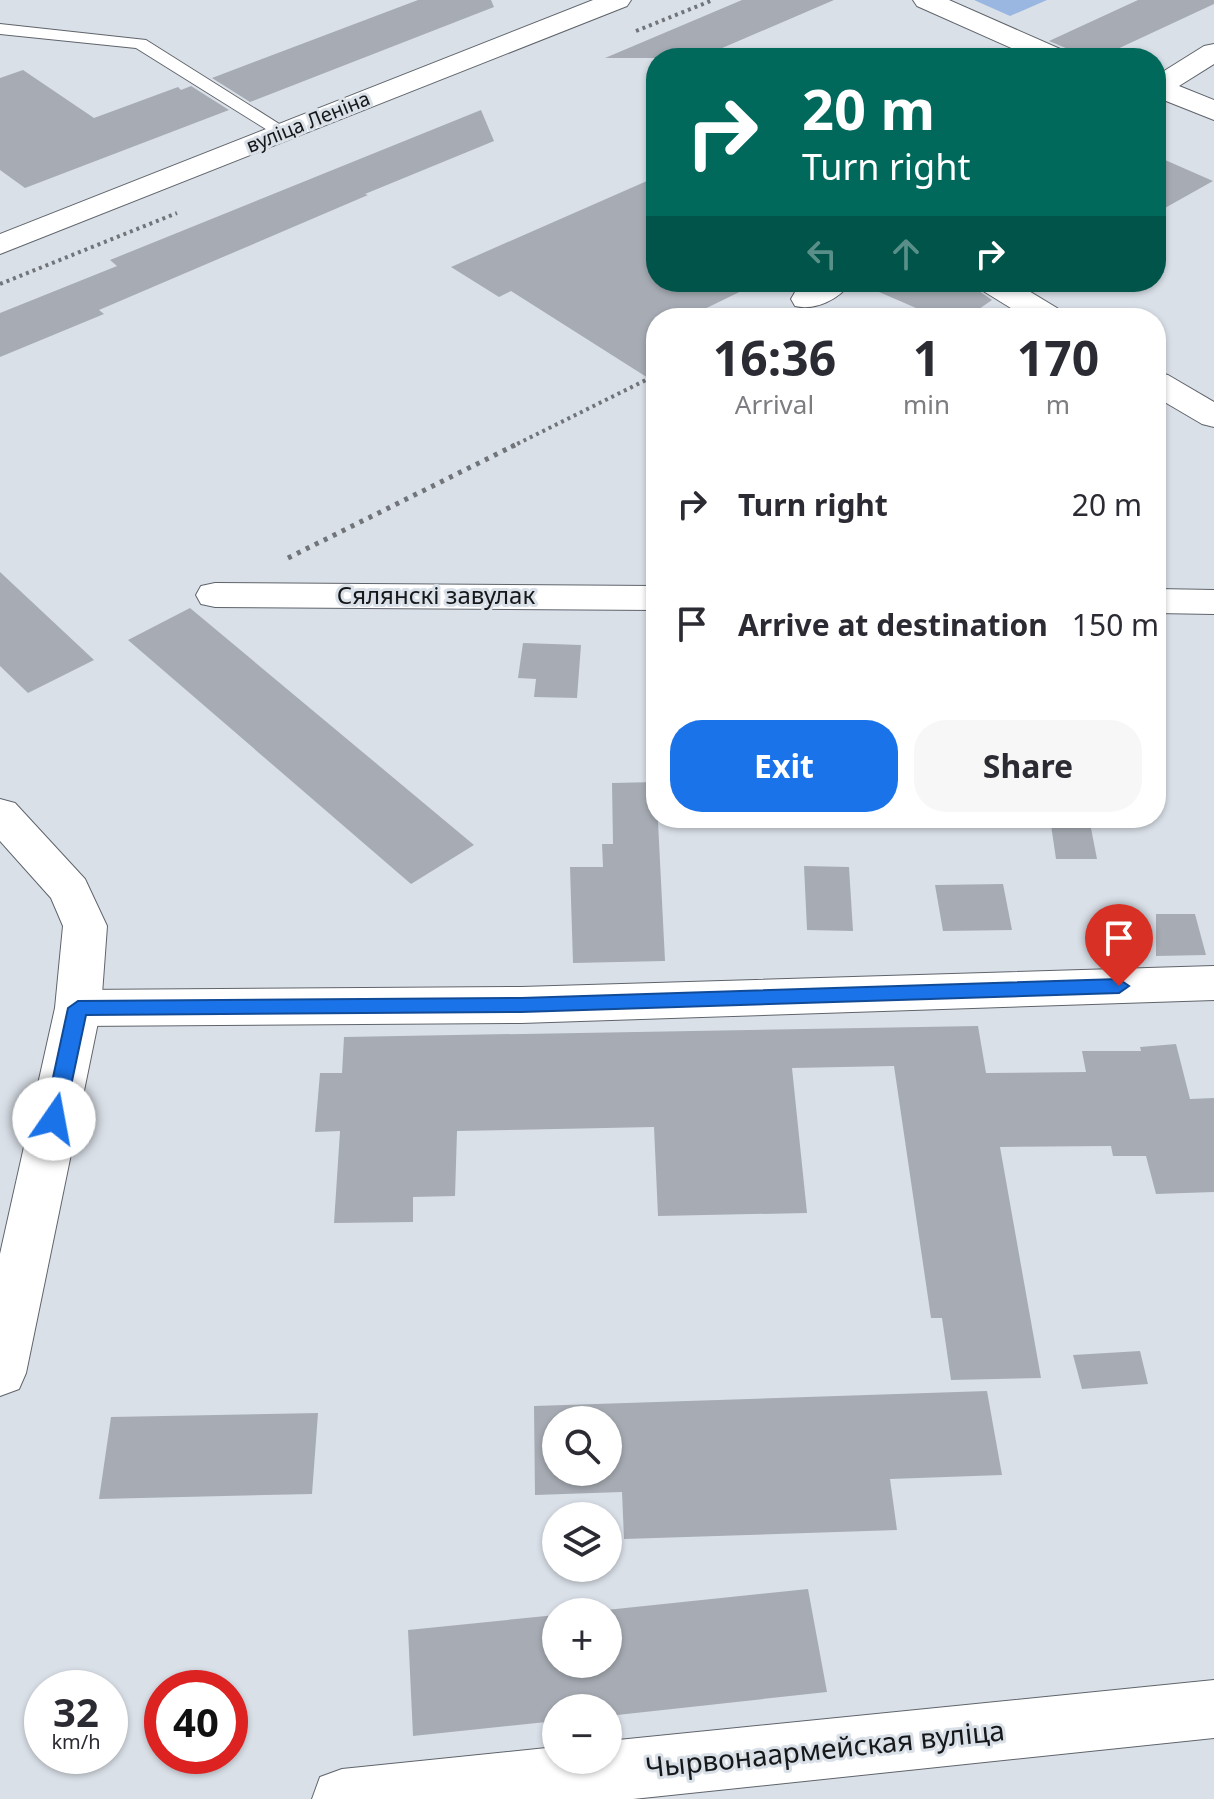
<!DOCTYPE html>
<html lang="en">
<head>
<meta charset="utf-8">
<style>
	:root { --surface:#fff; --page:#f7f7f7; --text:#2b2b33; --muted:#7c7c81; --accent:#1a73e8 }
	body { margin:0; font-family:"Noto Sans",sans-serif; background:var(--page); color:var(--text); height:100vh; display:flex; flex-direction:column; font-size:30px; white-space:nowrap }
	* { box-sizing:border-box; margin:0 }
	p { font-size:26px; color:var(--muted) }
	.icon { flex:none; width:44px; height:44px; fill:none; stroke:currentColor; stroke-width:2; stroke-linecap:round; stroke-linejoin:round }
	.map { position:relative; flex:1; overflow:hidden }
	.drawer { position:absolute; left:646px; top:308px; width:520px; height:520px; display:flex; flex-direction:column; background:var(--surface); border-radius:32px; box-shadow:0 2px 6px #0004 }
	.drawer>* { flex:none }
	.hud { position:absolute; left:646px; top:48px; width:520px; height:244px; border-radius:32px; box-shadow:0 2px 6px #0004; background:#00695c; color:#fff; overflow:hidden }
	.buttons { position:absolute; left:542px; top:1406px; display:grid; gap:16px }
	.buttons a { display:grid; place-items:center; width:80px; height:80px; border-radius:50%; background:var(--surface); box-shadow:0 2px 6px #0004; font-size:40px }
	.speed { position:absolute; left:24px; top:1670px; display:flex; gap:16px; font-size:40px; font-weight:700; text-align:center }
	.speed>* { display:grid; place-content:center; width:104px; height:104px; border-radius:50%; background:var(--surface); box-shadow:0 2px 6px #0004; line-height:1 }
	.speed small { font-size:20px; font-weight:400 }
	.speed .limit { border:12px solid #d22; background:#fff; color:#111 }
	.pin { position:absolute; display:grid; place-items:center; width:68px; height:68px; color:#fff; margin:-82px -34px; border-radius:50% 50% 50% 0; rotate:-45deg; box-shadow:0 0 8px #0007 }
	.pin .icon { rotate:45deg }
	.me { position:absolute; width:88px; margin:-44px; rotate:12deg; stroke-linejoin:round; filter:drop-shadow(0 0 6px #0008) }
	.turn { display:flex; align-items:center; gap:28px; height:168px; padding:0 24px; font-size:36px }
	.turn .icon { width:104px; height:104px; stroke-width:2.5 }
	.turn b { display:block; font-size:56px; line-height:68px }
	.lanes { display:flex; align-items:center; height:76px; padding:0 24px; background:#0003; justify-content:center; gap:40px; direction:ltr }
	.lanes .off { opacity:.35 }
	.eta { display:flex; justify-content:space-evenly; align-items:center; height:136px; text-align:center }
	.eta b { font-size:48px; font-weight:700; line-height:56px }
	.button { display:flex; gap:16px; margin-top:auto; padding:16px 24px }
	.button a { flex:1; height:92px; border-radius:32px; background:var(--accent); color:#fff; font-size:32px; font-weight:700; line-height:92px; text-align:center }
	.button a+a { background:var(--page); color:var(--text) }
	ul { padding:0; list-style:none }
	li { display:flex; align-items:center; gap:24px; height:120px; padding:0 24px }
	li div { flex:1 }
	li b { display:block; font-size:30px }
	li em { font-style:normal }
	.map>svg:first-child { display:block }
	.green { fill:#99b7e0 }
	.building { fill:#a7acb4; fill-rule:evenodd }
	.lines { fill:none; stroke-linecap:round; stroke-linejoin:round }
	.service-casing { stroke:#5f646b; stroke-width:2 }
	.minor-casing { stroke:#5f646b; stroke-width:2 }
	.tertiary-casing { stroke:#5f646b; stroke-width:2 }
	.secondary-casing { stroke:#5f646b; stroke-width:2 }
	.path-far1 { stroke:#71757a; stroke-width:4; stroke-dasharray:3 4; stroke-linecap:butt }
	.path { stroke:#71757a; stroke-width:5; stroke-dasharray:4 6; stroke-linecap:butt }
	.service { fill:#fff; fill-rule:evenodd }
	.minor { fill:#fff; fill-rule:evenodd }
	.tertiary { fill:#fff; fill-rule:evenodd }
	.secondary { fill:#fff; fill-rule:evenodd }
	.route { fill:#1a73e8; stroke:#114b97; stroke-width:2 }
	.labels { text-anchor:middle; stroke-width:6; stroke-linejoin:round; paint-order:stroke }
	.far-street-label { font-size:20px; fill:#151719; stroke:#dae0e8 }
	.street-label { font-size:24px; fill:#151719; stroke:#dae0e8 }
	.near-street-label { font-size:28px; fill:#151719; stroke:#dae0e8 }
</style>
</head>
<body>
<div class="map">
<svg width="1214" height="1799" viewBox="0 0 1214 1799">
	<rect width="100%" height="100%" fill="#dae0e8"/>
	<!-- green -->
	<path class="green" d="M974 0H1047L1010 16Z"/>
	<!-- building -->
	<g class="building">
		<path d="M418 0H491L494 7 250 102 212 78Z"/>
		<path d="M742 0H834L699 58H605Z"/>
		<path d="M1138 0H1214V4L1098 58H1074L1068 49 1049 41Z"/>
		<path d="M23 70 94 118 178 87 181 90 191 86 229 110 25 188 0 170V78Z"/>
		<path d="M481 110 494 141 365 194 368 195 99 310 104 314 0 357V313L117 266 110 260Z"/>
		<path d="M1156 156 1213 181 1156 213Z"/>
		<path d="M656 177V282H760L686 318H656V383L511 291 499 297 451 267Z"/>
		<path d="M856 282H966L992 300 966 318H939Z"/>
		<path d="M0 572 94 660 28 693 0 666Z"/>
		<path d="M190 608 474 845 411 884 128 640Z"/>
		<path d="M523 643 581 645 577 698 534 697 536 679 518 678Z"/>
		<path d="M656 782 665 961 573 963 570 867H603L602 844H613L612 783Z"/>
		<path d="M1050 818H1089L1097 859H1056Z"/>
		<path d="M804 866 849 867 853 931 807 930Z"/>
		<path d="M1003 884 1012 930 943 931 935 885Z"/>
		<path d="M1156 914H1195L1206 955 1156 956Z"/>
		<path d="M978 1026 986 1073 1086 1072 1082 1051H1141L1140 1047 1176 1044 1190 1099 1214 1098V1192L1156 1194 1146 1156H1113L1111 1146 1000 1147 1041 1378 951 1380 942 1318H931L894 1066 792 1068 807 1213 658 1216 654 1127 457 1131 455 1196 413 1197V1222L334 1223 340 1131 315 1132 320 1073H342L344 1037Z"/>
		<path d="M1140 1351 1148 1384 1082 1389 1073 1355Z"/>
		<path d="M987 1391 1002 1475 890 1479 897 1530 624 1539 622 1492 535 1495 534 1406ZM556 1420H608V1472H556Z"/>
		<path d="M318 1413 312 1494 99 1499 111 1417Z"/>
		<path d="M808 1589 827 1692 608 1716V1708H556V1721L413 1736 408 1630 556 1615V1664H608V1612H587Z"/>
	</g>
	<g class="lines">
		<defs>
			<path id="service" d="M0 24 146 40 292 132 283 137 277 136 136 48 0 34Z"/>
			<g id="minor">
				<path d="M913 0H949L1067 52 1071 58H1034L917 6Z"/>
				<path d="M1214 44V64L1179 86 1214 100V120L1156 97V76L1204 46Z"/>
				<path d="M812 282H851C840 299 815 311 795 306L791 299 795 292Z"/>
				<path d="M975 282H1014L1062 311 1067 318H1027L980 289Z"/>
				<path d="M1156 372 1168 375 1214 402V427L1202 424 1156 397Z"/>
				<path d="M215 583 656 586V610L215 607 201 604 196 595 201 586Z"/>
				<path d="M1156 589 1214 590V614L1156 613Z"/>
				<path d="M1214 966V1000L521 1023 78 1026 62 1020 55 1008 62 996 78 990 521 987Z"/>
				<path d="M1214 1680V1738L633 1799H312L320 1777 342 1769 556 1747V1760H608V1741Z"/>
			</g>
			<path id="tertiary" d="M0 799 15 803 85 879 107 926 101 1008 26 1373 19 1389 0 1396V1254L55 1008 63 926 51 898 0 841Z"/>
			<path id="secondary" d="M593 0H631L627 6 0 254V234Z"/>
		</defs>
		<!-- service casing -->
		<use href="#service" class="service-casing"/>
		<!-- minor casing -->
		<use href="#minor" class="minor-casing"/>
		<!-- tertiary casing -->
		<use href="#tertiary" class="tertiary-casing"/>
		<!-- secondary casing -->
		<use href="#secondary" class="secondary-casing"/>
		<!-- path-far1 -->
		<g class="path-far1">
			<path d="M636 31 713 0"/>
			<path d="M0 284 177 213"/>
			<path d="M511 447 656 375"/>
		</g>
		<!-- path -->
		<path class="path" d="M288 558 515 445"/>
		<!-- service -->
		<use href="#service" class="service"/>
		<!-- minor -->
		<use href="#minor" class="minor"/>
		<!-- tertiary -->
		<use href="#tertiary" class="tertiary"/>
		<!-- secondary -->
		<use href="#secondary" class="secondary"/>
	</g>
	<!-- route -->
	<path class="route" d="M1119 979 1129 986 1119 993 521 1012 86 1015 64 1119 61 1124H47L44 1119 68 1008 78 1001 521 998Z"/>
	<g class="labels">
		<!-- far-street labels -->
		<g class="far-street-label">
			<text transform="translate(308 122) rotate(-22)" y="7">вуліца Леніна</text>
		</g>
		<!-- street labels -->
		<g class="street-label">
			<text x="436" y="604">Сялянскі завулак</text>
		</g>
		<!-- near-street labels -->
		<g class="near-street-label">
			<text transform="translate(825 1749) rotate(-6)" y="10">Чырвонаармейская вуліца</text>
		</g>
	</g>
</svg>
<div class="buttons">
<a><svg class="icon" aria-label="search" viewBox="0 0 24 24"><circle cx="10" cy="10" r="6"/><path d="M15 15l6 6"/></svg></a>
<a><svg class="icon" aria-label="layers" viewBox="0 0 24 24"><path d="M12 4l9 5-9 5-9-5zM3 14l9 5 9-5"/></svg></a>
<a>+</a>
<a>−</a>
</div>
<div class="speed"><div>32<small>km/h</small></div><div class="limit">40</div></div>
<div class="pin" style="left:1119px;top:986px;background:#d93025"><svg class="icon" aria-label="arrive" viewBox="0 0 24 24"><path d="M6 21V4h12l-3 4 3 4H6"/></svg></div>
<svg class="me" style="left:54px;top:1119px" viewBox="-20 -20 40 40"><circle r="19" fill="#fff"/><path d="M0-13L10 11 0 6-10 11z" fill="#1a73e8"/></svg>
<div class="hud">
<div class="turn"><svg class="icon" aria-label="right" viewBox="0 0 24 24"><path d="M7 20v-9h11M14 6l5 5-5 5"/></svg><div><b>20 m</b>Turn right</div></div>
<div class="lanes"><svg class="icon off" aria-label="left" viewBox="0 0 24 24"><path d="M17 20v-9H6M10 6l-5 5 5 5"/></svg><svg class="icon off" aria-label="ahead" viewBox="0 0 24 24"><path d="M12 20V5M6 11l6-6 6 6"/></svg><svg class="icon" aria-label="right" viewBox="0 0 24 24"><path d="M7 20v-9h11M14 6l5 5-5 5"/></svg></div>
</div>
<section class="drawer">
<div class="eta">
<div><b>16:36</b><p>Arrival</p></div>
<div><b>1</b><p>min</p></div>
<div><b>170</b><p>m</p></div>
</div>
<ul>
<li><svg class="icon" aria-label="right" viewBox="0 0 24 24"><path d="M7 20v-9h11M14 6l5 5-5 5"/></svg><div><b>Turn right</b></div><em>20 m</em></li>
<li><svg class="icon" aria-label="arrive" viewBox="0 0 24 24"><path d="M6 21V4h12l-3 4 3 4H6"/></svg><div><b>Arrive at destination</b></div><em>150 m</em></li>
</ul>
<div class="button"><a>Exit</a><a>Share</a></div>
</section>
</div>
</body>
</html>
